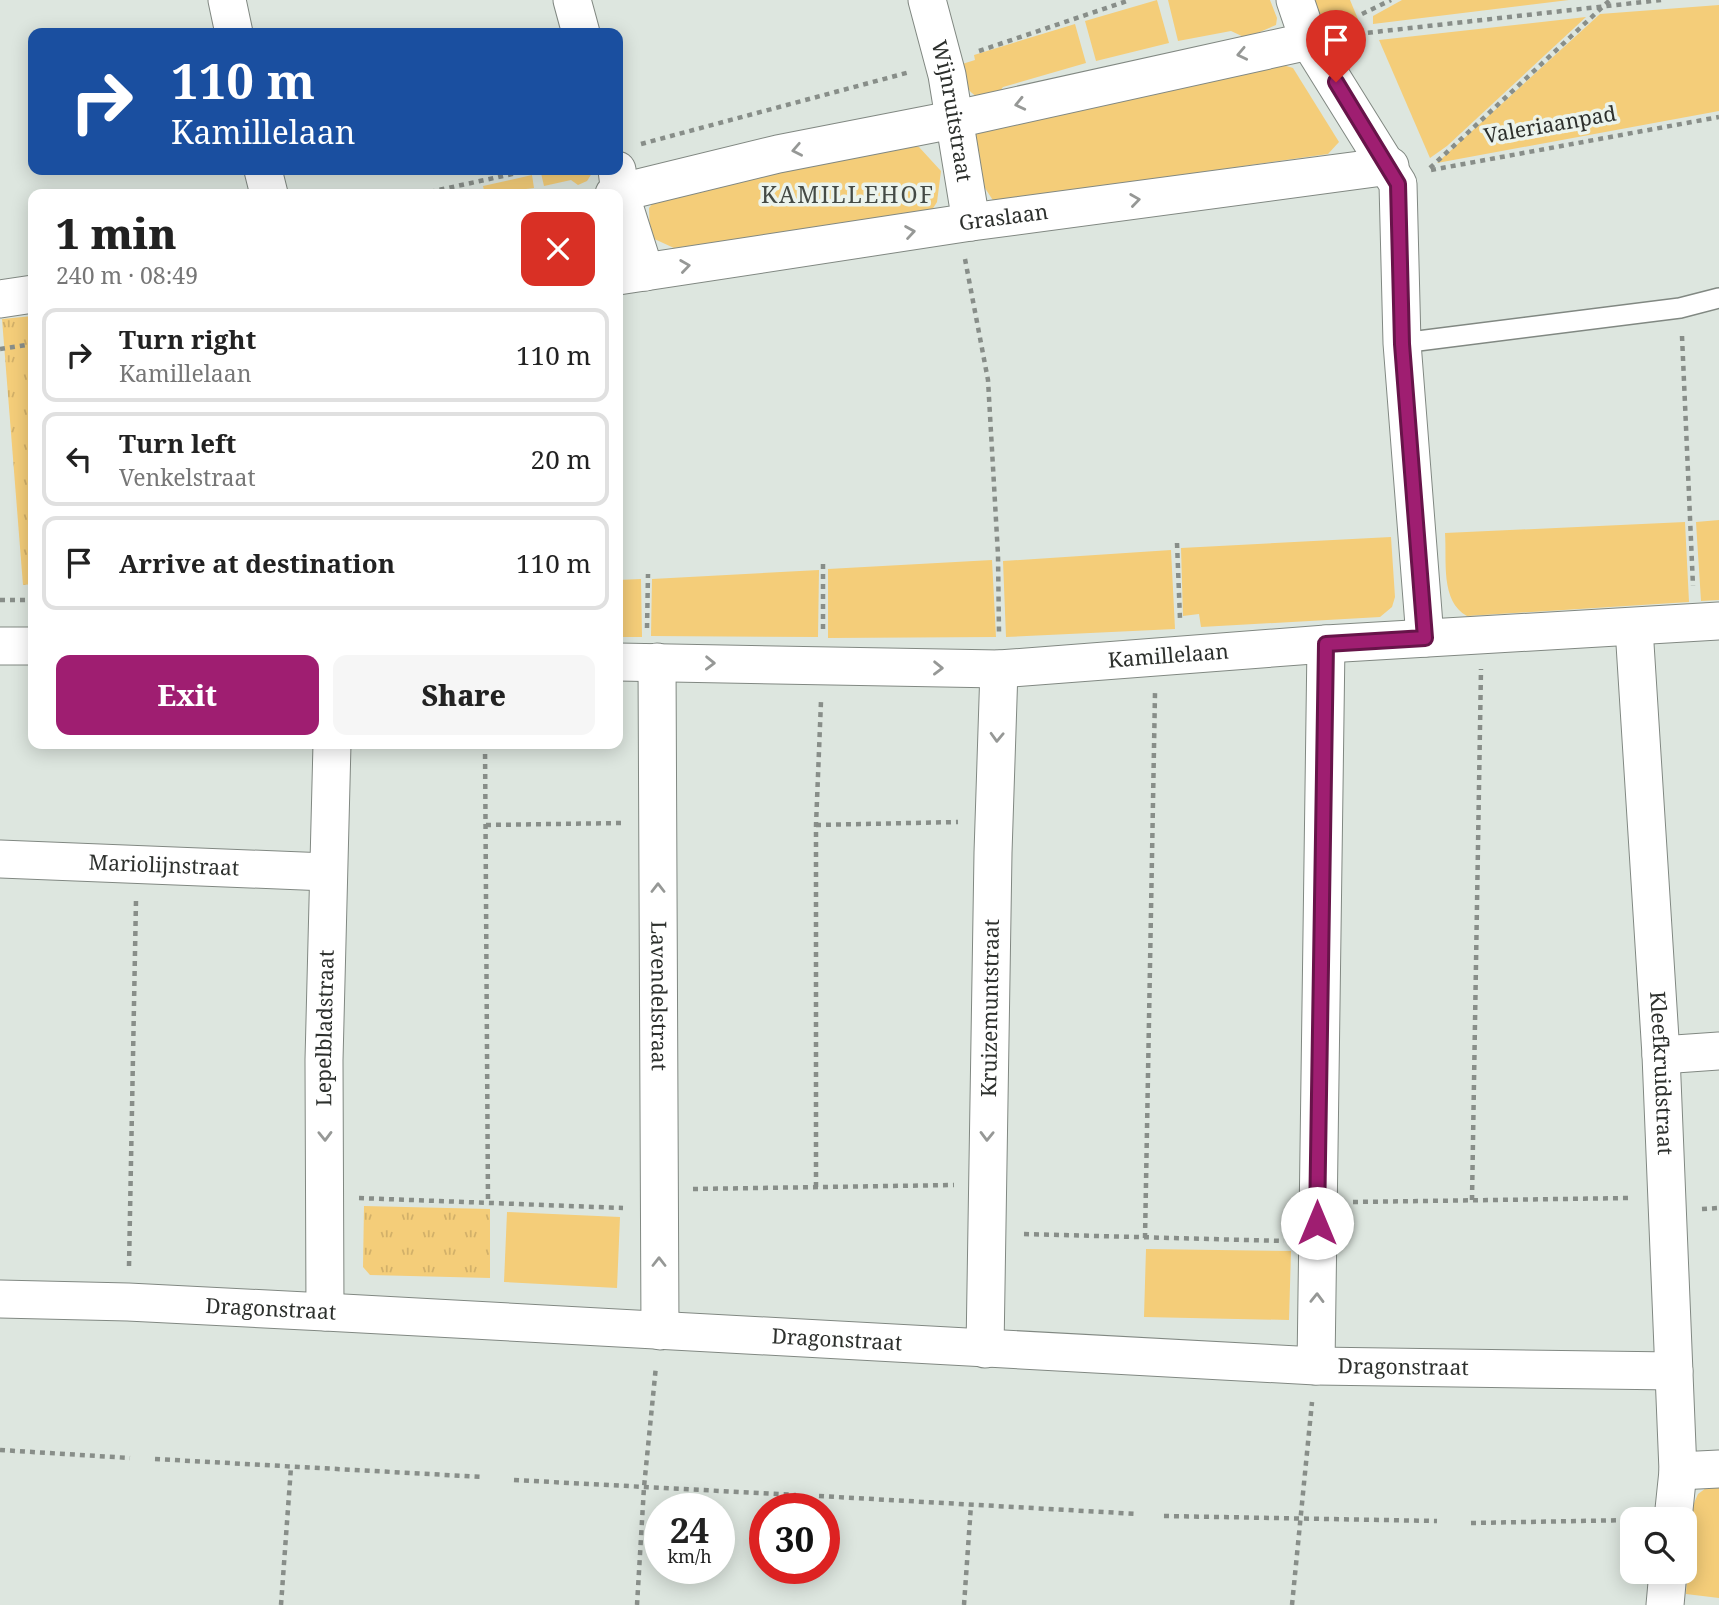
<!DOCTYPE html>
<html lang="en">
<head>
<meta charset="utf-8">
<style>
	:root { --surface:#fff; --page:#f6f6f6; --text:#222; --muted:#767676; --line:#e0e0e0; --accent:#9f1e71 }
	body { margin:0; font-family:"Noto Serif",serif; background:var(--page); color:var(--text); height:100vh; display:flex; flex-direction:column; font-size:26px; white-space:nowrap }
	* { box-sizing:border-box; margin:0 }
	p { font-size:23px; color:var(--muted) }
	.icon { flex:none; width:38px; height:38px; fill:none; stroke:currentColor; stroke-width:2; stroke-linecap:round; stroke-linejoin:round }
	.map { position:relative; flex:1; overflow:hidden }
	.details { position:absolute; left:28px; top:189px; width:595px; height:560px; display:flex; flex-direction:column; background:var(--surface); border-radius:14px; box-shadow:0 4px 18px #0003 }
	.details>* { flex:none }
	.hud { position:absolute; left:28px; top:28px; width:595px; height:147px; border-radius:14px; box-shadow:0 4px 18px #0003; background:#1a4fa0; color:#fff; overflow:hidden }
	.fabs { position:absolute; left:1620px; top:1507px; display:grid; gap:14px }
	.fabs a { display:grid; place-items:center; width:77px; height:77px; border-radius:14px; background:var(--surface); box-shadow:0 4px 18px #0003; font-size:35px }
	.speed { position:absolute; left:644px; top:1493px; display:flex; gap:14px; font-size:35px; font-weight:700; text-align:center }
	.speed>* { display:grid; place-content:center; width:91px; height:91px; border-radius:50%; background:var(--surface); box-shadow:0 4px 18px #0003; line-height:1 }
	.speed small { font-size:18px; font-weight:400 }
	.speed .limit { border:10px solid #d22; background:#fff; color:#111 }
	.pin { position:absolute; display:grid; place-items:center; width:60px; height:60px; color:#fff; margin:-72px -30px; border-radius:50% 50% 50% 0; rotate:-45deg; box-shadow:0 0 7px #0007 }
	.pin .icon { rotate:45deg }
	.me { position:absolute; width:77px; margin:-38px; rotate:0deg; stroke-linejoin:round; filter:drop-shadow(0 0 5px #0008) }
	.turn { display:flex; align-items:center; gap:24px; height:147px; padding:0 28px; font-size:32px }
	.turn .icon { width:91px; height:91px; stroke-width:2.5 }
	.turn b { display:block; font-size:49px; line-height:60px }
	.round { display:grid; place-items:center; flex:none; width:74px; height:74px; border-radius:14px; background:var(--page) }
	.head { display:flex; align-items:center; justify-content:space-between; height:119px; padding:0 28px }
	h1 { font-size:42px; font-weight:800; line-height:52px }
	.cta { display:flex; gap:14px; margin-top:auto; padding:14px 28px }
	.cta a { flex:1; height:80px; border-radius:14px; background:var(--accent); color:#fff; font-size:28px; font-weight:800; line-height:80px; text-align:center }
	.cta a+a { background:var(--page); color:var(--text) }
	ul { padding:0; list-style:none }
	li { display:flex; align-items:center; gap:21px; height:94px; margin:0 14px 10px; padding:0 14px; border:4px solid var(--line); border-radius:14px }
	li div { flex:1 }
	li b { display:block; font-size:26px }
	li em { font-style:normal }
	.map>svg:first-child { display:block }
	.green { fill:#f4cd79 }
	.park { fill:url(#park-tufts) }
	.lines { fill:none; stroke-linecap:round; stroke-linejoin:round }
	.lane-casing { stroke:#818882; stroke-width:22 }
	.street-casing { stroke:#818882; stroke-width:39 }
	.path { stroke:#888e89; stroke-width:4.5; stroke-dasharray:5 5; stroke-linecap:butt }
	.lane { stroke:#fff; stroke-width:19 }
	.street { stroke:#fff; stroke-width:37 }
	.oneway { stroke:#969896 }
	.route-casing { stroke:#671449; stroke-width:18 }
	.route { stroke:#9f1e71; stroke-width:12 }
	.labels { text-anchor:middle; stroke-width:7; stroke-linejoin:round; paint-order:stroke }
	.street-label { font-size:21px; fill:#2d302d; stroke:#ebf3ec }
	.neighbourhood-label { font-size:23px; letter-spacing:2px; fill:#444a45; stroke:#ebf3ec }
</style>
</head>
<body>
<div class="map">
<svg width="1719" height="1605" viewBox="0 0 1719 1605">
	<defs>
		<pattern id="park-tufts" width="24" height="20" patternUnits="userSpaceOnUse" patternTransform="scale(1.75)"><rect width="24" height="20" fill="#f4cd79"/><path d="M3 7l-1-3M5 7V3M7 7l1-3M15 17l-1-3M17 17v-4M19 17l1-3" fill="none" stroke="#d2b069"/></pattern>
	</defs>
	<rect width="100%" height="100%" fill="#dde6df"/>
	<!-- green -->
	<g class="green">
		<path d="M1157 0 1169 43 1096 61 1085 21Z"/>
		<path d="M1168 0H1270L1277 18 1276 25 1246 38 1231 31 1178 41Z"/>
		<path d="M1310 0H1350L1360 24C1335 27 1323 21 1310 0Z"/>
		<path d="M1402 0H1569L1373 24V16Z"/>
		<path d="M1719 5V111L1437 163 1600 14Z"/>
		<path d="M1586 17 1447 146 1430 158 1379 40Z"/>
		<path d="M1075 24 1086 63 1003 87 994 99C970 101 965 86 959 65L975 60 974 55Z"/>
		<path d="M1276 63 1293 68 1339 142 1328 154 994 202 985 188 970 136 991 122Z"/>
		<path d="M903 142 919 147 941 171 937 202 930 213 674 248 650 237 649 208 657 198 677 187 689 195Z"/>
		<path d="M556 170H594L587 181 578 185 571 180 544 186 541 173Z"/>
		<path d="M532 175 534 188 485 194 483 186Z"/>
		<path d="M1719 520V600L1701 601 1696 522Z"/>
		<path d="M1685 522 1689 602 1467 616C1440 601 1447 561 1445 533Z"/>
		<path d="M1391 537 1395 597 1392 607 1380 617 1201 627 1199 614 1183 616 1181 548Z"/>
		<path d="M1171 550 1175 629 1006 637 1003 561Z"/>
		<path d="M992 560 996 637 828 638V569Z"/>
		<path d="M819 570 818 637 651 636 652 579Z"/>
		<path d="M641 579 642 637H618V580Z"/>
		<path d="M507 1212 620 1217 617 1288 504 1282Z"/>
		<path d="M1146 1249 1291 1251 1289 1320 1144 1317Z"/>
		<path d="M1713 1483H1719V1598L1686 1594 1691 1510 1698 1494Z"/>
	</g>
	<!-- park -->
	<g class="park">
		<path d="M33 316V584L23 585 2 319Z"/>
		<path d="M364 1206 490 1209V1278L370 1275 363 1267Z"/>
	</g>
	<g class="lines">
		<defs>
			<path id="lane" d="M1402 343 1680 308 1719 298"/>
			<g id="street">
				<path d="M227 0 234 33"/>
				<path d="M572 0 581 33"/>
				<path id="s1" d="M927 0 947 75 971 222"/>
				<path d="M1295 0 1309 41 1398 184 1402 343 1425 638"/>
				<path d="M263 170 269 194"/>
				<path d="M617 170 620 193 645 272"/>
				<path d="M614 194 778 154 952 120 1309 41"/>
				<path id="s2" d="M618 276 971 222 1390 166"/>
				<path d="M0 299 33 294"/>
				<path id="s3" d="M1634 628 1661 1055 1678 1471 1673 1519"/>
				<path d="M0 646H33"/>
				<path id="s4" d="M618 662 999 669 1326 644 1719 621"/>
				<path id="s5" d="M657 662 660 1331"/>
				<path id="s6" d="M0 859 327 872"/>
				<path d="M1661 1055 1719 1051"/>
				<path id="s7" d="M0 1299 128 1302 325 1312 1316 1366 1674 1371"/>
				<path id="s8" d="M325 1312 324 1060 332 744"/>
				<path id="s9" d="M985 1349 993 853 999 669"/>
				<path d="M1316 1366 1326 644"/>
				<path d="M1678 1471 1719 1469"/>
				<path d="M1665 1605 1668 1572"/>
			</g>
		</defs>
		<!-- lane casing -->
		<use href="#lane" class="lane-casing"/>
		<!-- street casing -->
		<use href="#street" class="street-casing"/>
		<!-- path -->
		<g class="path">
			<path d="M1362 14 1391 0"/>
			<path d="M1348 35 1661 0"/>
			<path d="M979 51 1130 0"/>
			<path d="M641 144 910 72"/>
			<path d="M1430 168 1610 0"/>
			<path d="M1431 170 1719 117"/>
			<path d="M420 194 531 170"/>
			<path d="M965 259 988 380 998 555 999 633"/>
			<path d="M1682 336 1693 586"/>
			<path d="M0 349 33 344"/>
			<path d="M1177 543 1180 619"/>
			<path d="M0 600H33"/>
			<path d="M647 628 648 574"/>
			<path d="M823 629V564"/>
			<path d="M485 744 488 1203"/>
			<path d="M486 825 622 823"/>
			<path d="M816 825 958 822"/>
			<path d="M816 1187V825L821 701"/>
			<path d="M693 1189 954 1185"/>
			<path d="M359 1198 623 1208"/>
			<path d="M1472 1200 1481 669"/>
			<path d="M1353 1202 1631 1198"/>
			<path d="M1702 1209 1719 1208"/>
			<path d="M1024 1234 1284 1241"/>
			<path d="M1145 1238 1155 693"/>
			<path d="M129 1266 136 900"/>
			<path d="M0 1450 130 1458"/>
			<path d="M155 1459 483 1477"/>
			<path d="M514 1480 796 1495"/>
			<path d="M819 1496 1138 1514"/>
			<path d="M1164 1516 1437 1521"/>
			<path d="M1471 1523 1633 1520"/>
			<path d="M281 1605 291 1467"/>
			<path d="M637 1605 644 1487 656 1366"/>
			<path d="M964 1605 971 1505"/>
			<path d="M1292 1605 1312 1402"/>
		</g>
		<!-- lane -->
		<use href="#lane" class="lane"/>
		<!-- street -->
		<use href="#street" class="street"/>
	</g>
	<!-- one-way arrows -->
	<defs><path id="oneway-chevron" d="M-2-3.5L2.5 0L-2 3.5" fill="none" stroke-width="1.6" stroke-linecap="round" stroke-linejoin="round" transform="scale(1.75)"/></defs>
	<g class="oneway">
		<use href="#oneway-chevron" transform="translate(1242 54) rotate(168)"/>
		<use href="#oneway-chevron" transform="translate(1020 104) rotate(167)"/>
		<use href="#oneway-chevron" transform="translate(797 150) rotate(169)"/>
		<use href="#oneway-chevron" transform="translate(1135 200) rotate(-8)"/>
		<use href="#oneway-chevron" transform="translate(910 232) rotate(-9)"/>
		<use href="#oneway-chevron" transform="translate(685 266) rotate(-8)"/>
		<use href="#oneway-chevron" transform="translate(710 663) rotate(1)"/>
		<use href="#oneway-chevron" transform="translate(938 668) rotate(1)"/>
		<use href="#oneway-chevron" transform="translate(997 737) rotate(92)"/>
		<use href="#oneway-chevron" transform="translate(658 888) rotate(-90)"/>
		<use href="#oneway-chevron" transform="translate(325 1136) rotate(89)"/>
		<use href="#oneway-chevron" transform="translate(987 1136) rotate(91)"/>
		<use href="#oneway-chevron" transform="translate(659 1262) rotate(-90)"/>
		<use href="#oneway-chevron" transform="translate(1317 1298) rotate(-89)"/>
	</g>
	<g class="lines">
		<defs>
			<path id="route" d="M1317 1223 1326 644 1425 638 1402 344 1398 184 1336 82"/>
		</defs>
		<!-- route casing -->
		<use href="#route" class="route-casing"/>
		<!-- route -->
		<use href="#route" class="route"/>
	</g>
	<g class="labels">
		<!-- street labels -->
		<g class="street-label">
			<text dy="7" stroke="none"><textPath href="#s1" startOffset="114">Wijnruitstraat</textPath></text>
			<text transform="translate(1550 125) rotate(-10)" y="7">Valeriaanpad</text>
			<text dy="7" stroke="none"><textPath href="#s2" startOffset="390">Graslaan</textPath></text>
			<text dy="7" stroke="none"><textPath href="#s4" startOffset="551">Kamillelaan</textPath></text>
			<text dy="7" stroke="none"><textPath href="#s6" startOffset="164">Mariolijnstraat</textPath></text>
			<text dy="7" stroke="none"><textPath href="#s5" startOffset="334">Lavendelstraat</textPath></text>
			<text dy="7" stroke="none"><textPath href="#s9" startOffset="341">Kruizemuntstraat</textPath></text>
			<text dy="7" stroke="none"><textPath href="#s8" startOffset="284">Lepelbladstraat</textPath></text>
			<text dy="7" stroke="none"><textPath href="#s3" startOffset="446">Kleefkruidstraat</textPath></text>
			<text dy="7" stroke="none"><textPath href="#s7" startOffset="271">Dragonstraat</textPath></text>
			<text dy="7" stroke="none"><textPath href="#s7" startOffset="838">Dragonstraat</textPath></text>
			<text dy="7" stroke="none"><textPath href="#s7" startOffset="1405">Dragonstraat</textPath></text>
		</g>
		<!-- neighbourhood labels -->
		<g class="neighbourhood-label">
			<text x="848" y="203">KAMILLEHOF</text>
		</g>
	</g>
</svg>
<div class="fabs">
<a><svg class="icon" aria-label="search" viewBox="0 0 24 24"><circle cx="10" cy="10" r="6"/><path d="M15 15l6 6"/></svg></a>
</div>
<div class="speed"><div>24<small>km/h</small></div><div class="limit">30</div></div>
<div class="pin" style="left:1336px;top:82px;background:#d93025"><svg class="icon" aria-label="arrive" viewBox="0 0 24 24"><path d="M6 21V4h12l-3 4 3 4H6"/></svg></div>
<svg class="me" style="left:1317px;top:1223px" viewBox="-20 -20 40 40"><circle r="19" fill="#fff"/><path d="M0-13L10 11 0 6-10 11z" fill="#9f1e71"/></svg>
<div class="hud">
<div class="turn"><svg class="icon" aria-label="right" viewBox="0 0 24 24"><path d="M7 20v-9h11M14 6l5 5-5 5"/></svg><div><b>110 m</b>Kamillelaan</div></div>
</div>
<section class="details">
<div class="head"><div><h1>1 min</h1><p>240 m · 08:49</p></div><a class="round" style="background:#d93025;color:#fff"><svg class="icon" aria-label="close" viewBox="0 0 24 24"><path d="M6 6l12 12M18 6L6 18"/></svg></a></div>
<ul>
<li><svg class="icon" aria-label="right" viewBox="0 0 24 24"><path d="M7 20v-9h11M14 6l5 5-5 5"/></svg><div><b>Turn right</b><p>Kamillelaan</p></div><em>110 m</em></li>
<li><svg class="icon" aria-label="left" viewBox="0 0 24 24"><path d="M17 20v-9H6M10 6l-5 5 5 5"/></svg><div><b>Turn left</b><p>Venkelstraat</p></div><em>20 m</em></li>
<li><svg class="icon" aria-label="arrive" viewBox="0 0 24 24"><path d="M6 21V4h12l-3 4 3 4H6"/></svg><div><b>Arrive at destination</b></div><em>110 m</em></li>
</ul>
<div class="cta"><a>Exit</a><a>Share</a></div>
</section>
</div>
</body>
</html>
